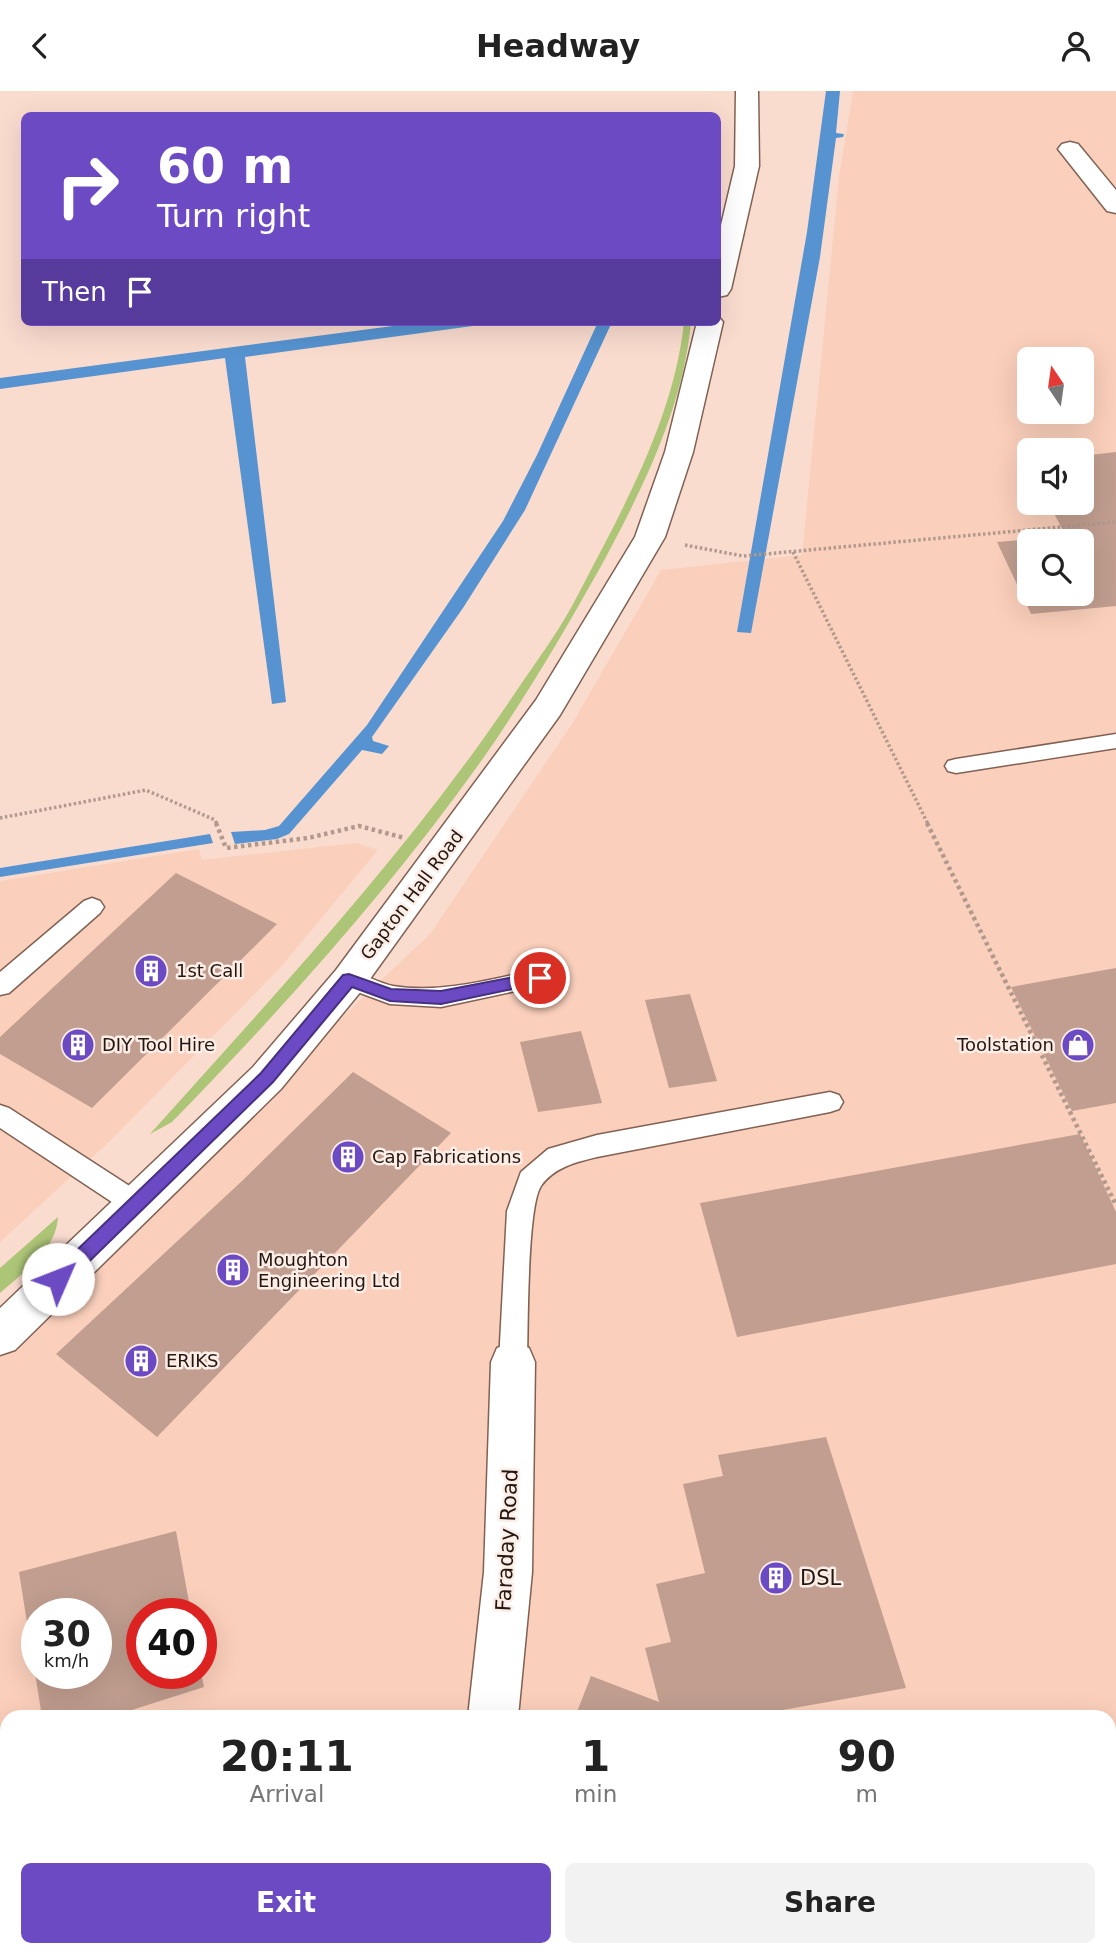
<!DOCTYPE html>
<html lang="en">
<head>
<meta charset="utf-8">
<style>
	:root { --surface:#fff; --page:#f2f2f2; --text:#222; --muted:#767676; --accent:#6c4ac3 }
	body { margin:0; font-family:"DejaVu Sans",sans-serif; background:var(--page); color:var(--text); height:100vh; display:flex; flex-direction:column; font-size:26px; white-space:nowrap }
	* { box-sizing:border-box; margin:0 }
	p { font-size:23px; color:var(--muted) }
	.icon { flex:none; width:38px; height:38px; fill:none; stroke:currentColor; stroke-width:2; stroke-linecap:round; stroke-linejoin:round }
	.map { position:relative; flex:1; overflow:hidden }
	.side { position:absolute; left:0px; top:1619px; width:1116px; height:247px; display:flex; flex-direction:column; background:var(--surface); border-radius:21px 21px 0 0; box-shadow:0 7px 28px #0002 }
	.side>* { flex:none }
	.banner { position:absolute; left:21px; top:21px; width:700px; height:214px; border-radius:10px; box-shadow:0 7px 28px #0002; background:#6c4ac3; color:#fff; overflow:hidden }
	.needle { width:46px; rotate:347deg }
	.buttons { position:absolute; left:1017px; top:256px; display:grid; gap:14px }
	.buttons a { display:grid; place-items:center; width:77px; height:77px; border-radius:10px; background:var(--surface); box-shadow:0 7px 28px #0002; font-size:35px }
	.speed { position:absolute; left:21px; top:1507px; display:flex; gap:14px; font-size:35px; font-weight:700; text-align:center }
	.speed>* { display:grid; place-content:center; width:91px; height:91px; border-radius:50%; background:var(--surface); box-shadow:0 7px 28px #0002; line-height:1 }
	.speed small { font-size:18px; font-weight:400 }
	.speed .limit { border:10px solid #d22; background:#fff; color:#111 }
	.pin { position:absolute; display:grid; place-items:center; width:60px; height:60px; color:#fff; margin:-30px; border:4px solid #fff; border-radius:50%; box-shadow:0 2px 7px #0007 }
	.me { position:absolute; width:77px; margin:-38px; rotate:46deg; stroke-linejoin:round; filter:drop-shadow(0 0 5px #0008) }
	.turn { display:flex; align-items:center; gap:24px; height:147px; padding:0 21px; font-size:32px }
	.turn .icon { width:91px; height:91px; stroke-width:2.5 }
	.turn b { display:block; font-size:49px; line-height:60px }
	.then { display:flex; align-items:center; height:66px; padding:0 21px; background:#0003; gap:14px; font-size:26px }
	.eta { display:flex; justify-content:space-evenly; align-items:center; height:119px; text-align:center }
	.eta b { font-size:42px; font-weight:700; line-height:49px }
	.cta { display:flex; gap:14px; margin-top:auto; padding:14px 21px }
	.cta a { flex:1; height:80px; border-radius:10px; background:var(--accent); color:#fff; font-size:28px; font-weight:700; line-height:80px; text-align:center }
	.cta a+a { background:var(--page); color:var(--text) }
	header { display:flex; justify-content:space-between; align-items:center; height:91px; padding:0 21px; background:var(--surface); font-size:32px; font-weight:700 }
	.map>svg:first-child { display:block }
	.built { fill:#facfbb; fill-rule:evenodd }
	.green { fill:#adc577 }
	.water { fill:#5693d0 }
	.building { fill:#c19e8f; fill-rule:evenodd }
	.lines { fill:none; stroke-linecap:round; stroke-linejoin:round }
	.service-casing { stroke:#816153; stroke-width:3 }
	.minor-casing { stroke:#816153; stroke-width:3 }
	.tertiary-casing { stroke:#816153; stroke-width:3 }
	.path-far1 { stroke:#b1998e; stroke-width:3.5; stroke-dasharray:2.5 2.5; stroke-linecap:butt }
	.path { stroke:#b1998e; stroke-width:4.5; stroke-dasharray:3.5 3.5; stroke-linecap:butt }
	.service { fill:#fff; fill-rule:evenodd }
	.minor { fill:#fff; fill-rule:evenodd }
	.tertiary { fill:#fff; fill-rule:evenodd }
	.route { fill:#6c4ac3; stroke:#46307f; stroke-width:2 }
	.labels { text-anchor:middle; stroke-width:5; stroke-linejoin:round; paint-order:stroke }
	.street-label { font-size:18px; fill:#241712; stroke:#fcede6 }
	.poi-label { font-size:18px; fill:#241712; stroke:#fcede6; text-anchor:start }
	.near-street-label { font-size:21px; fill:#241712; stroke:#fcede6 }
	.near-poi-label { font-size:21px; fill:#241712; stroke:#fcede6; text-anchor:start }
</style>
</head>
<body>
<header><svg class="icon" aria-label="back" viewBox="0 0 24 24"><path d="M15 5l-7 7 7 7"/></svg>Headway<svg class="icon" aria-label="person" viewBox="0 0 24 24"><circle cx="12" cy="8" r="4"/><path d="M4 21q1-7 8-7t8 7"/></svg></header>
<div class="map">
<svg width="1116" height="1864" viewBox="0 0 1116 1864">
	<rect width="100%" height="100%" fill="#fadccf"/>
	<!-- built -->
	<g class="built">
		<path d="M853 0H1116V1864H0V1249L430 843 572 633 661 479 802 464 839 86ZM1029 268H1082V320H1029ZM1029 359H1082V411H1029ZM1029 450H1082V502H1029ZM37 1522H96V1582H37ZM142 1522H201V1582H142ZM7 1626H1110V1858H7Z"/>
		<path d="M356 752 378 759 280 877 111 1049 0 1151V790L199 758 202 769Z"/>
	</g>
	<!-- green -->
	<g class="green">
		<path d="M684 231H691C683 319 641 401 600 477 564 541 526 606 484 666 392 796 283 917 172 1031L150 1043C279 899 410 759 517 599 536 571 556 544 572 515 583 495 593 474 604 454 640 385 676 309 684 231Z"/>
		<path d="M58 1126C56 1160 23 1181 0 1202V1177Z"/>
	</g>
	<!-- water -->
	<g class="water">
		<path d="M826 0H840L836 42 844 43 843 46 836 47 820 166 751 542 737 541 807 141Z"/>
		<path d="M423 231H502L245 266 286 611 272 613 225 267 0 298V287Z"/>
		<path d="M598 231H612L525 419 463 517 372 646 373 650 389 655 382 663 362 659 289 743 277 748 235 753 231 741 265 739 279 735 367 634 503 430 537 364Z"/>
		<path d="M210 743 213 752 0 786V777Z"/>
	</g>
	<!-- building -->
	<g class="building">
		<path d="M1116 361V515L1031 523 997 451 1066 445 1048 411H1082V365ZM1029 450H1082V502H1029Z"/>
		<path d="M176 782 277 833 92 1017 0 963V946Z"/>
		<path d="M1116 877V1012L1072 1020 1011 896Z"/>
		<path d="M690 903 717 990 669 997 645 909Z"/>
		<path d="M581 940 602 1012 538 1021 520 951Z"/>
		<path d="M353 981 451 1042 157 1346 56 1263 242 1090Z"/>
		<path d="M1080 1043 1116 1121V1173L737 1246 700 1112Z"/>
		<path d="M826 1346 906 1597 744 1626H575L591 1585 659 1611 645 1557 671 1551 656 1493 705 1482 683 1393 723 1385 718 1364Z"/>
		<path d="M176 1440 191 1522H142V1582L201 1581 204 1596 110 1626H42L19 1481ZM37 1522H96V1582H37Z"/>
	</g>
	<g class="lines">
		<defs>
			<g id="service">
				<path d="M1116 643V657L956 682 948 680 945 675 948 670 956 668Z"/>
				<path d="M92 807 100 810 104 816 100 822 9 902 0 904V881L84 810Z"/>
				<path d="M540 878 548 881 552 887 548 893 441 916 390 913 341 895 337 889 341 883C358 877 375 892 393 895 442 903 492 888 540 878Z"/>
				<path d="M830 1001 839 1004 843 1011 839 1018 830 1021 597 1066C577 1071 554 1076 541 1095 527 1116 528 1239 527 1271L523 1280 513 1284 503 1280 499 1271 507 1120 521 1081 548 1058 597 1044Z"/>
				<path d="M0 1014 9 1017 145 1105 149 1113 145 1121 136 1124 127 1121 0 1037Z"/>
			</g>
			<g id="minor">
				<path d="M1070 51 1078 53 1116 99V122L1107 120 1058 58 1062 53Z"/>
				<path d="M513 1251 529 1257 535 1271 532 1481 518 1626H468L484 1481 491 1271 497 1257Z"/>
				<path d="M411 1858H465L463 1864H409Z"/>
			</g>
			<g id="tertiary">
				<path d="M736 0H758L759 75 731 198 727 204 718 206V147L735 75Z"/>
				<path d="M718 225 723 231 693 361 665 446 560 624 362 899 281 998 15 1259 0 1264V1217L253 976 336 879 536 609 635 446 665 361 697 231H718Z"/>
			</g>
		</defs>
		<!-- service casing -->
		<use href="#service" class="service-casing"/>
		<!-- minor casing -->
		<use href="#minor" class="minor-casing"/>
		<!-- tertiary casing -->
		<use href="#tertiary" class="tertiary-casing"/>
		<!-- path-far1 -->
		<g class="path-far1">
			<path d="M685 454 743 465 1116 431"/>
			<path d="M793 461 928 733"/>
			<path d="M0 727 146 699 215 729 217 733"/>
		</g>
		<!-- path -->
		<g class="path">
			<path d="M216 732 226 757 308 747 359 735 405 747"/>
			<path d="M927 732 1116 1114"/>
		</g>
		<!-- service -->
		<use href="#service" class="service"/>
		<!-- minor -->
		<use href="#minor" class="minor"/>
		<!-- tertiary -->
		<use href="#tertiary" class="tertiary"/>
	</g>
	<!-- route -->
	<path class="route" d="M540 881 548 887 546 891 441 913 390 910 352 896 273 991 65 1194 58 1196 52 1194 50 1188 52 1183 261 982 343 884 349 883 391 898 441 900Z"/>
	<!-- icons -->
	<defs>
		<symbol id="building-disc" viewBox="-11 -11 22 22"><circle r="9.5" fill="#6c4ac3" stroke="#fcede6"/><path d="M-4-6H4V6H1V3H-1V6H-4ZM-2.5-4.3h1.7v1.8h-1.7ZM.8-4.3h1.7v1.8H.8ZM-2.5-1h1.7V.8h-1.7ZM.8-1h1.7V.8H.8Z" fill="#fff"/></symbol>
		<symbol id="shop-disc" viewBox="-11 -11 22 22"><circle r="9.5" fill="#6c4ac3" stroke="#fcede6"/><path d="M-5-2.5h2.3a2.7 3.5 0 0 1 5.4 0H5L5.5 6h-11ZM-1.5-2.5h3a1.5 2.3 0 0 0-3 0Z" fill="#fff"/></symbol>
	</defs>
	<g fill-rule="evenodd">
		<use href="#building-disc" x="132" y="861" width="38" height="38"/>
		<use href="#building-disc" x="59" y="935" width="38" height="38"/>
		<use href="#shop-disc" x="1059" y="935" width="38" height="38"/>
		<use href="#building-disc" x="329" y="1047" width="38" height="38"/>
		<use href="#building-disc" x="214" y="1160" width="38" height="38"/>
		<use href="#building-disc" x="122" y="1251" width="38" height="38"/>
		<use href="#building-disc" x="757" y="1468" width="38" height="38"/>
	</g>
	<g class="labels">
		<!-- street labels -->
		<g class="street-label">
			<text transform="translate(412 804) rotate(-53)" y="6">Gapton Hall Road</text>
		</g>
		<!-- poi labels -->
		<g class="poi-label">
			<text x="176" y="886">1st Call</text>
			<text x="102" y="960">DIY Tool Hire</text>
			<text x="1054" y="960" text-anchor="end">Toolstation</text>
			<text x="372" y="1072">Cap Fabrications</text>
			<text x="258" y="1175">Moughton<tspan x="258" dy="21">Engineering Ltd</tspan></text>
			<text x="166" y="1276">ERIKS</text>
		</g>
		<!-- near-street labels -->
		<g class="near-street-label">
			<text transform="translate(507 1449) rotate(-87)" y="7">Faraday Road</text>
		</g>
		<!-- near-poi labels -->
		<g class="near-poi-label">
			<text x="800" y="1494">DSL</text>
		</g>
	</g>
</svg>
<div class="buttons">
<a><svg class="needle" viewBox="-14 -14 28 28"><path d="M0-13l5 13h-10z" fill="#e53935"/><path d="M0 13l5-13h-10z" fill="#767676"/></svg></a>
<a><svg class="icon" aria-label="sound" viewBox="0 0 24 24"><path d="M4 9h4l5-4v14l-5-4H4zM17 9q2 3 0 6"/></svg></a>
<a><svg class="icon" aria-label="search" viewBox="0 0 24 24"><circle cx="10" cy="10" r="6"/><path d="M15 15l6 6"/></svg></a>
</div>
<div class="speed"><div>30<small>km/h</small></div><div class="limit">40</div></div>
<div class="pin" style="left:540px;top:887px;background:#d93025"><svg class="icon" aria-label="arrive" viewBox="0 0 24 24"><path d="M6 21V4h12l-3 4 3 4H6"/></svg></div>
<svg class="me" style="left:58px;top:1188px" viewBox="-20 -20 40 40"><circle r="19" fill="#fff"/><path d="M0-13L10 11 0 6-10 11z" fill="#6c4ac3"/></svg>
<div class="banner">
<div class="turn"><svg class="icon" aria-label="right" viewBox="0 0 24 24"><path d="M7 20v-9h11M14 6l5 5-5 5"/></svg><div><b>60 m</b>Turn right</div></div>
<div class="then">Then<svg class="icon" aria-label="arrive" viewBox="0 0 24 24"><path d="M6 21V4h12l-3 4 3 4H6"/></svg></div>
</div>
<section class="side">
<div class="eta">
<div><b>20:11</b><p>Arrival</p></div>
<div><b>1</b><p>min</p></div>
<div><b>90</b><p>m</p></div>
</div>
<div class="cta"><a>Exit</a><a>Share</a></div>
</section>
</div>
</body>
</html>
